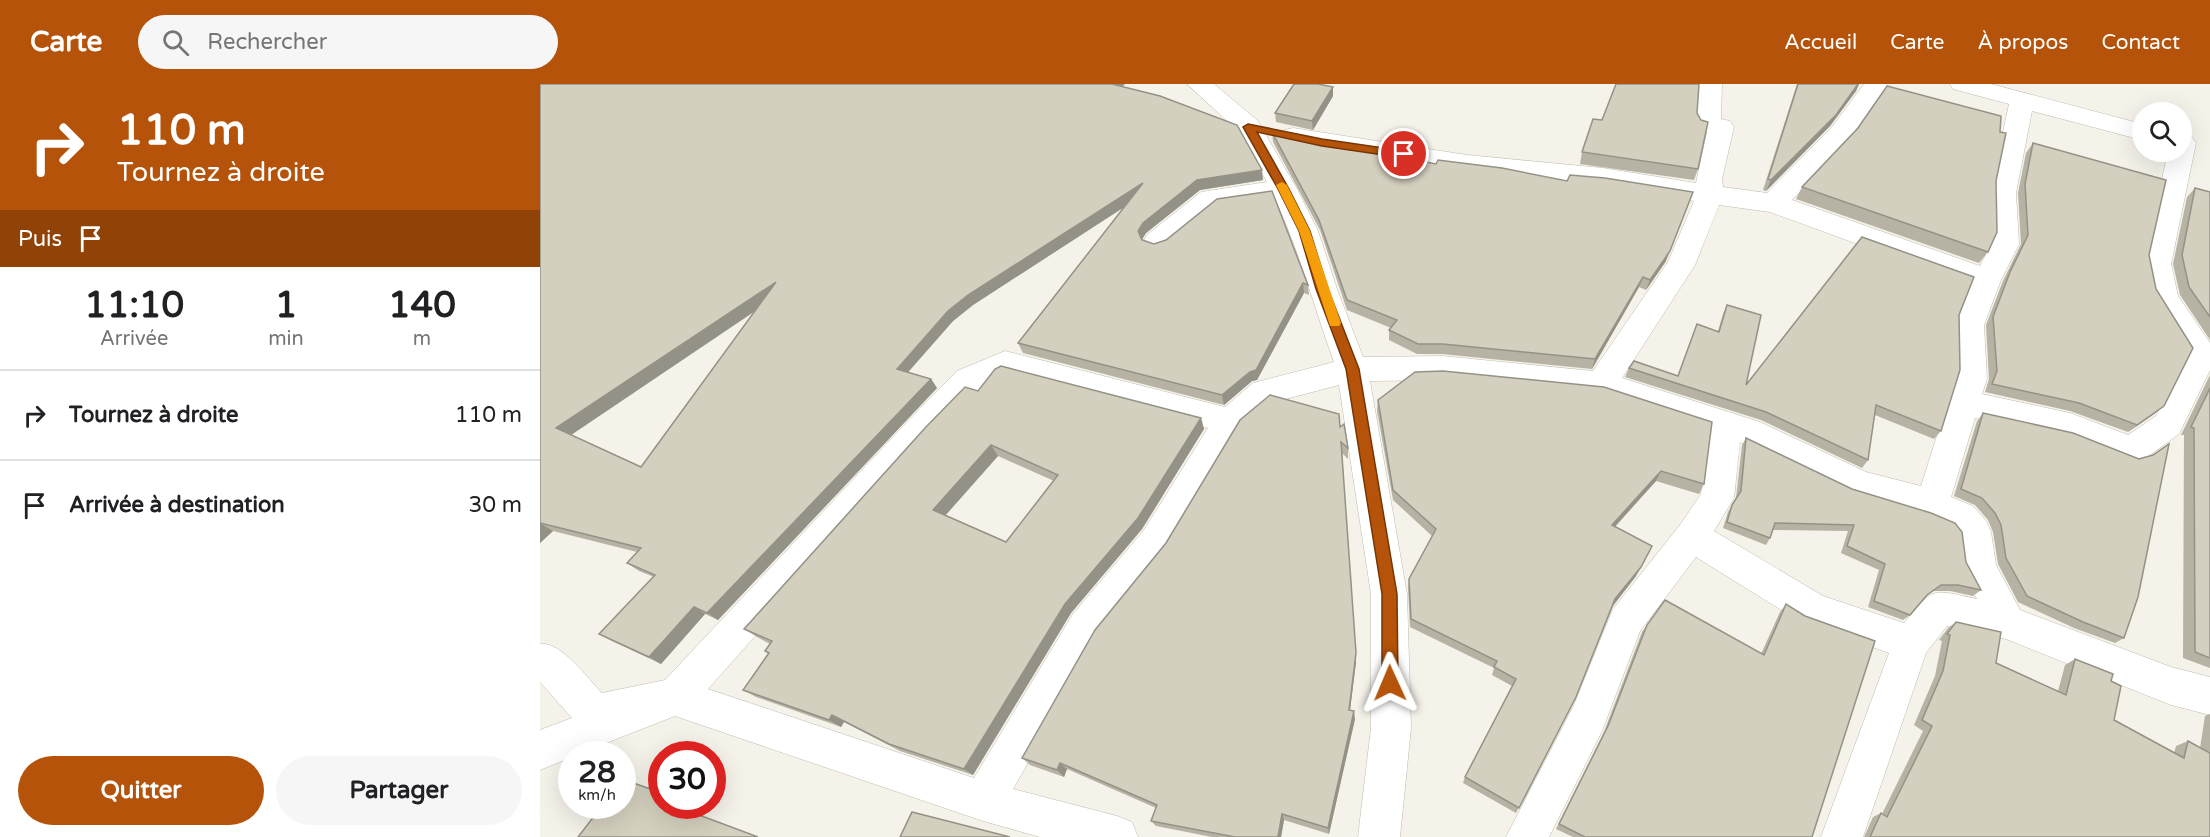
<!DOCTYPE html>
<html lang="fr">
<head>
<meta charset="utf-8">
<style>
	:root { --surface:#fff; --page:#f6f6f6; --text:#202124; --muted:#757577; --line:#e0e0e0; --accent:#b45309 }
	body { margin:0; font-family:"Varela Round",sans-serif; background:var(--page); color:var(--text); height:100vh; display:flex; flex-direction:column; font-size:22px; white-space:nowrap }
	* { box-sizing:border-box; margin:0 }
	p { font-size:20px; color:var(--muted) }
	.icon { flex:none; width:33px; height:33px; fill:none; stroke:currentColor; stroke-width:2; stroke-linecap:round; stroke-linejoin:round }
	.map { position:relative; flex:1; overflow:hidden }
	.side { display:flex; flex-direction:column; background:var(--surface); width:540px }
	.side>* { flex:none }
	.top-card { background:#b45309; color:#fff; overflow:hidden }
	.fabs { position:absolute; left:1592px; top:18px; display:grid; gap:12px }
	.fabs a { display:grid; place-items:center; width:60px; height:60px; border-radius:50%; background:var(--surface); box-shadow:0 6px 24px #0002; font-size:30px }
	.speed { position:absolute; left:18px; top:657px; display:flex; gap:12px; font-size:30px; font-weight:700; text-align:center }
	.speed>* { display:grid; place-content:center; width:78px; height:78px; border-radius:50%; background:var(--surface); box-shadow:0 6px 24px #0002; line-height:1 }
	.speed small { font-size:15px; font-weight:400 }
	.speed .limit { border:9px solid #d22; background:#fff; color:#111 }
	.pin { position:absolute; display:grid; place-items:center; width:51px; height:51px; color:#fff; margin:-26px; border:3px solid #fff; border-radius:50%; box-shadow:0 2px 6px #0007 }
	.me { position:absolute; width:66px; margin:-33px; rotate:359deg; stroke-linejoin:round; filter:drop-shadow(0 0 4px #0008) }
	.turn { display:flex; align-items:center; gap:21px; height:126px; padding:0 18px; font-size:27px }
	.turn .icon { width:78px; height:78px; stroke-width:2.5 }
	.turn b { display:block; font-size:42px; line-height:51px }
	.then { display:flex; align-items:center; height:57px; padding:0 18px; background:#0003; gap:12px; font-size:22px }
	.eta { display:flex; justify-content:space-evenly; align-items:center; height:102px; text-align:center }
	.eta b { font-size:36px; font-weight:800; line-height:42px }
	.primary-button { display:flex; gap:12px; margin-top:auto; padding:12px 18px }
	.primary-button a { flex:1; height:69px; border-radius:36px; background:var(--accent); color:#fff; font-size:24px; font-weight:800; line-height:69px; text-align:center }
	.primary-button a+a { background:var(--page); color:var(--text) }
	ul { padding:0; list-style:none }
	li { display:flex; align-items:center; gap:18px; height:90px; padding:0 18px; border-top:2px solid var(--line) }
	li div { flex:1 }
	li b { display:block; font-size:22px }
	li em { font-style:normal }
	header { display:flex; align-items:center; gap:36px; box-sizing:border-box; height:84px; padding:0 30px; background:var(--accent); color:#fff }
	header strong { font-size:28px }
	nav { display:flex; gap:33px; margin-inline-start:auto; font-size:21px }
	.search { width:420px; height:54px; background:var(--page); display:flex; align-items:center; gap:15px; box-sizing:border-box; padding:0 21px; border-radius:33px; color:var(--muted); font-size:22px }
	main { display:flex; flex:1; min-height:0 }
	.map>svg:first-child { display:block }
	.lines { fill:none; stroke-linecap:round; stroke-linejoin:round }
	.minor-casing { stroke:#bfbcac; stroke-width:1 }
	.minor { fill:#fff; fill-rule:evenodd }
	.wall { fill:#b6b3a4; fill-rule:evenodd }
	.shaded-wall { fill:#949286 }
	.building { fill:#d4d0bf; stroke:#949286; stroke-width:1.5; fill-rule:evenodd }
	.route { fill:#b45309; stroke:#753606; stroke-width:1.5 }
	.slow { fill:#f59e0b }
</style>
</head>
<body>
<header>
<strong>Carte</strong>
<div class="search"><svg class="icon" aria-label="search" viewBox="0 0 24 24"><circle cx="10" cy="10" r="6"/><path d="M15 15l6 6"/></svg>Rechercher</div>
<nav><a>Accueil</a><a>Carte</a><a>À propos</a><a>Contact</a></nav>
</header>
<main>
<section class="side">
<div class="top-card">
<div class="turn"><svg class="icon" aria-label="right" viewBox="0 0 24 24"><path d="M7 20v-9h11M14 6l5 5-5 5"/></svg><div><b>110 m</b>Tournez à droite</div></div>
<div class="then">Puis<svg class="icon" aria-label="arrive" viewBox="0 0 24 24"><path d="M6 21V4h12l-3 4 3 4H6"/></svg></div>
</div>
<div class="eta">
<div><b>11:10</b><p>Arrivée</p></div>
<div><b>1</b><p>min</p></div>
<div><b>140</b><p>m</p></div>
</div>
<ul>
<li><svg class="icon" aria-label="right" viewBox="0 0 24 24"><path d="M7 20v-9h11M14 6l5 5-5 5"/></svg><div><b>Tournez à droite</b></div><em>110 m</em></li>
<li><svg class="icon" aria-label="arrive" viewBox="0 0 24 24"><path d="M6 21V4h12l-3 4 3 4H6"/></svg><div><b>Arrivée à destination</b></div><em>30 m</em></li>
</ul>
<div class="primary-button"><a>Quitter</a><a>Partager</a></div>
</section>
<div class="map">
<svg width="1670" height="753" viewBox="0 0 1670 753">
	<rect width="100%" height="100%" fill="#f4f2e9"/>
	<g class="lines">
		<defs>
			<path id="minor" d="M647 0H674L718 37 757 105 778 147 797 205 823 273 902 272 1053 287 1128 178 1154 117 1063 102 927 89 753 60 744 58 740 52 744 46 753 44 927 71 1063 84 1156 99 1167 48 1159 46 1155 40 1158 0H1182L1181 35 1190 37 1194 43 1182 95 1183 103 1227 109 1292 43 1324 0H1348L1310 54 1252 116 1440 182 1451 160 1450 109 1469 20 1413 5 1410 0H1451L1602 40V56L1492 27 1476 109 1479 160 1461 196 1444 241 1447 295 1442 310 1530 329 1588 351 1616 332 1646 272 1609 213 1603 180 1628 68H1641V51L1652 53 1656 59 1631 180 1638 212 1670 259V286L1639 350 1603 376 1591 380 1526 354 1435 334 1411 413 1433 422 1446 437 1451 448 1456 481 1480 526 1631 583 1670 593V631L1631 621 1466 555 1407 542 1386 569 1323 753H1281L1349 569 1259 537 1156 473 1100 547 1062 647 1009 753H966L1034 621 1073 525 1140 441 1161 410 1169 347 1061 312 902 296 830 297 867 510 871 644 860 753H818L831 644V510L799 301 734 318 701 346 628 468 559 554 473 705 577 732 592 738 598 753H500L443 737 135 632 38 670H32V673L0 686V646L32 634 0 598V560C21 557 48 595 62 609L125 596 369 336 417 287 465 267 685 323 713 299 794 278C774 224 760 167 735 115L678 123 627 165 617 168 607 165 603 158 607 151 661 108 727 98 699 48ZM1179 121 1230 128 1430 201 1414 241 1415 295 1381 402 1326 388 1220 338 1082 294 1155 181ZM467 292 668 344 604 446 533 530 434 694 168 605 391 354 439 305ZM1200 358 1307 410 1385 433 1409 444 1417 454 1421 483 1437 515C1390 505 1395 502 1364 539L1283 512 1174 447 1194 414Z"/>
		</defs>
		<!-- minor casing -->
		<use href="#minor" class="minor-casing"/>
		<!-- minor -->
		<use href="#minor" class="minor"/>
	</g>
	<!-- wall -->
	<g class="wall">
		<path d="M0 0 582 3 723 96 660 106 606 149 602 155 614 160 626 156 768 201 769 211 764 209 717 296 712 297 684 321 483 269 478 259 584 123 433 221 413 237 368 288 391 295 397 304 178 536 165 530 121 580 72 557 59 550 114 493 99 487 87 479 97 468 13 447 0 459ZM214 228 101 383 31 351Z"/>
		<path d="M1257 0H1319L1316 7 1290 42 1226 107 1223 106Z"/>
		<path d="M793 12 773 46 736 38 735 29Z"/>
		<path d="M1157 29 1158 85 1154 96 1040 80 1042 68 1062 36Z"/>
		<path d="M732 48 1126 177 1106 206 1099 203 1052 285 902 270H877L849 256V246L851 244 807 226 780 146 733 58Z"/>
		<path d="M1493 59 1609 171 1624 322 1614 330 1588 348 1530 327 1445 308 1449 295 1446 241 1463 197 1481 160 1478 109 1486 69Z"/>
		<path d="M1456 97 1448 168 1439 179 1256 115 1262 103Z"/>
		<path d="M1655 104 1670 108V256L1640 211 1633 180 1647 113Z"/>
		<path d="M1187 221 1206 301 1419 231 1401 347 1394 355 1335 331 1328 376 1322 384 1221 336 1085 293 1089 284 1137 292 1178 247 1183 230Z"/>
		<path d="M875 288 1164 400 1159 410 1116 397 1075 443 1096 492 1073 522 1036 613 976 729 923 699 925 693 972 602 952 591 954 584 870 543 868 504 869 495 892 452 853 416 837 327 838 316Z"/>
		<path d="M1670 291V584L1643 574 1644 351H1641Z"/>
		<path d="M438 307 661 334 664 345 602 445 531 529 433 691 360 667 304 638 301 643 216 613 203 606 228 569 225 567 230 560 217 553 204 545ZM458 372 514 397 466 458 406 431Z"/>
		<path d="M1443 329 1584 554 1575 559 1534 544 1478 518 1458 480 1453 448 1448 436 1435 421 1414 412 1437 337Z"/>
		<path d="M800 343 808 364V375L802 369 816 578 810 626 815 635 789 750 744 736 741 753H672L616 742 611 737 616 724 527 685 524 693 490 681 482 674 626 459Z"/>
		<path d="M1206 354 1426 478 1441 506 1433 512 1410 507H1393L1385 513 1370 531 1363 536 1328 523 1339 486 1301 469 1308 447 1233 446 1230 454 1226 461 1183 444 1188 428 1196 414 1202 361Z"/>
		<path d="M1246 520 1272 753H1033L1016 745 1064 648 1102 548 1107 541 1221 570 1240 528Z"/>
		<path d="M1416 538 1456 579 1518 607 1525 581 1535 575 1571 597 1574 636 1634 669 1636 662 1648 657 1660 664 1665 632 1670 630V753H1324L1333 733 1341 729 1342 730 1383 647 1374 641 1395 592 1402 557 1399 556 1408 544Z"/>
	</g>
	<!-- shaded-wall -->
	<g class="shaded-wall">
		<path d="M571 0H585L574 11Z"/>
		<path d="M1318 0H1319L1316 7 1290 42 1226 107 1231 96Z"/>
		<path d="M793 3V12L773 46 772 37Z"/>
		<path d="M722 86 723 96 660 106 606 149 601 157 598 147 603 139 657 96Z"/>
		<path d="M603 99 606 109 433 221 413 237 363 294 357 285 408 227 428 211Z"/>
		<path d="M1153 108 1126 177 1106 206 1110 196Z"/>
		<path d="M1103 193 1099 203 1052 285 1055 275Z"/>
		<path d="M236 198 243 208 28 353 16 344Z"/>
		<path d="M763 199 764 209 717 296 712 297 684 321 682 311Z"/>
		<path d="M391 295 397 304 178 536 167 529Z"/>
		<path d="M1624 322 1614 330 1588 348 1597 341Z"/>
		<path d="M661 334 664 345 602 445 531 529 433 691 424 685 525 520Z"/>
		<path d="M451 361 458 372 401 436 393 426Z"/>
		<path d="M1121 387 1116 397 1067 451 1072 441Z"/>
		<path d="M0 439 13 447 0 459Z"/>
		<path d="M1101 483 1096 492 1071 524 1075 515Z"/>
		<path d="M154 523 165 530 121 580 109 573Z"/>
		<path d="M816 569V578L809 634V626Z"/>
		<path d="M814 627 815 635 789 750 788 744Z"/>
		<path d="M292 631 304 638 301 643 289 636Z"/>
		<path d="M520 679 527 685 524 693 517 686Z"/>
		<path d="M135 722H154L150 727Z"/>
		<path d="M742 730 744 736 741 753H738Z"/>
	</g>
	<!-- building -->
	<g class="building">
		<path d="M0 0H572L620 12 697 41 722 86 657 96 603 139 598 147 602 156 614 160 626 156 677 115 732 107 768 201 763 199 716 286 710 288 682 311 478 259 603 99 428 211 408 227 357 285 391 295 167 529 154 523 109 573 59 550 115 491 87 479 101 464 0 439ZM236 198 101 383 16 344Z"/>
		<path d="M754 0H778L793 3 772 37 735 29Z"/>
		<path d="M1076 0H1159L1157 29 1161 36 1168 38 1158 85 1042 68 1053 35 1062 36Z"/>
		<path d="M1258 0H1318L1296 31 1231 96 1228 95Z"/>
		<path d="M1347 2 1461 32 1460 48 1466 49 1456 97 1457 148 1448 168 1262 103 1318 44Z"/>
		<path d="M732 48 896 80 898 76 962 84 1027 97 1030 91 1065 94 1153 108 1130 167 1110 196 1103 193 1055 275 903 260H878L849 246 857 236 807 216 779 136Z"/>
		<path d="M1493 59 1626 96 1609 171 1616 205 1653 264 1624 322 1597 341 1539 319 1452 300 1457 287 1453 233 1470 188 1488 151 1485 100Z"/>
		<path d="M1655 104 1670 108V233L1649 203 1642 171Z"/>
		<path d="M1322 153 1434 193 1419 231 1420 286 1401 347 1336 321 1328 376 1226 328 1089 284 1094 277 1138 292 1157 240 1179 248 1187 221 1221 231 1206 301Z"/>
		<path d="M461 282 661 334 598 434 525 520 424 685 349 660 292 631 289 636 203 606 229 569 225 567 232 557 204 545 385 344 425 303 438 307 455 285ZM451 361 518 391 466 458 393 426Z"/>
		<path d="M903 287 1064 303 1172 338 1164 400 1121 387 1072 441 1112 462 1101 483 1075 515 1036 613 979 724 925 693 976 595 954 583 957 577 871 535 869 495 896 445 853 406 838 316 875 288Z"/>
		<path d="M1670 304V574L1655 568 1654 344 1651 343Z"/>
		<path d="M730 311 799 330 800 343 804 340 808 364 801 358 816 569 809 626 814 627 788 744 742 730 738 753H695L611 737 617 721 520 679 517 686 482 674 555 546 626 459 700 336Z"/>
		<path d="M1443 329 1533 349 1599 375 1613 371 1629 360 1598 513 1584 554 1543 538 1487 512 1466 474 1461 441 1455 429 1442 414 1421 405Z"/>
		<path d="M1206 354 1312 405 1391 429 1415 439 1422 448 1426 478 1441 506 1418 501H1401L1387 511 1370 531 1334 517 1345 480 1307 462 1314 441 1235 439 1230 454 1187 438 1192 421 1201 407Z"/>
		<path d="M1125 516 1224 571 1246 520 1265 532 1335 557 1272 753H1045L1019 740 1068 642 1107 541Z"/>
		<path d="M1416 538 1461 548 1456 579 1526 611 1535 575 1573 590 1571 597 1581 602 1574 636 1644 674 1648 657 1670 669V753H1330L1341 729 1347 733 1392 642 1382 636 1403 587 1410 551 1407 550Z"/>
		<path d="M82 695 122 709V722H135L218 753H38L62 722H82Z"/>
		<path d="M372 728 470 753H360Z"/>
	</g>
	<!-- route -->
	<path class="route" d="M708 40 782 55 864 67 870 70 864 74 782 62 717 48 749 105 770 147 788 205 819 285 857 510 858 599 856 605 850 607 845 605 842 599V510L806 285 776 205 759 147 738 105 703 43Z"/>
	<!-- slow -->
	<path class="slow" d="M742 98 747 101 770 147 801 239 799 242H790L789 239 759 147 736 101Z"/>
</svg>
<div class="fabs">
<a><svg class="icon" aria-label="search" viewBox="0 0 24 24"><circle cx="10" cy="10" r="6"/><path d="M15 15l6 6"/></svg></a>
</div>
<div class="speed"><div>28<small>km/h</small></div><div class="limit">30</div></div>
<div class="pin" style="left:864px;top:70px;background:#d93025"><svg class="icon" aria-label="arrive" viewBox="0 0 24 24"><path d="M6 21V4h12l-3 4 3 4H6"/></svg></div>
<svg class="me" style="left:850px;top:599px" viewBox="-20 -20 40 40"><path d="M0-17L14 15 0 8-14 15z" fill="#b45309" stroke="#fff" stroke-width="4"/></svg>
</div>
</main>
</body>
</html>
